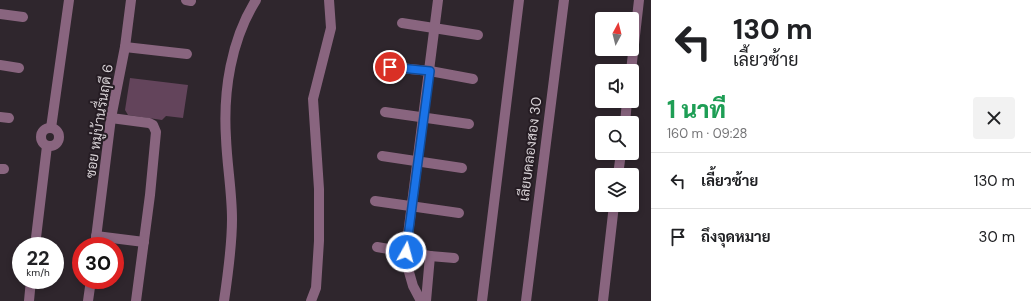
<!DOCTYPE html>
<html lang="th">
<head>
<meta charset="utf-8">
<style>
	:root { --surface:#fff; --page:#f2f2f2; --text:#202124; --muted:#757577; --line:#e0e0e0 }
	body { margin:0; font-family:"DM Sans",Sarabun,sans-serif; background:var(--page); color:var(--text); height:100vh; display:flex; flex-direction:column; font-size:15px; white-space:nowrap }
	* { box-sizing:border-box; margin:0 }
	p { font-size:13px; color:var(--muted) }
	.icon { flex:none; width:22px; height:22px; fill:none; stroke:currentColor; stroke-width:2; stroke-linecap:round; stroke-linejoin:round }
	.map { position:relative; flex:1; overflow:hidden }
	.side { display:flex; flex-direction:column; background:var(--surface); width:380px }
	.side>* { flex:none }
	.top-card { background:#fff; color:var(--text); overflow:hidden }
	.needle { width:26px; rotate:7deg }
	.fabs { position:absolute; left:595px; top:12px; display:grid; gap:8px }
	.fabs a { display:grid; place-items:center; width:44px; height:44px; border-radius:4px; background:var(--surface); box-shadow:0 2px 6px #0003; font-size:20px }
	.speed { position:absolute; left:12px; top:237px; display:flex; gap:8px; font-size:20px; font-weight:700; text-align:center }
	.speed>* { display:grid; place-content:center; width:52px; height:52px; border-radius:50%; background:var(--surface); box-shadow:0 2px 6px #0003; line-height:1 }
	.speed small { font-size:10px; font-weight:400 }
	.speed .limit { border:6px solid #d22; background:#fff; color:#111 }
	.pin { position:absolute; display:grid; place-items:center; width:34px; height:34px; color:#fff; margin:-17px; border:2px solid #fff; border-radius:50%; box-shadow:0 1px 4px #0007 }
	.me { position:absolute; width:44px; margin:-22px; rotate:7deg; stroke-linejoin:round; filter:drop-shadow(0 0 3px #0008) }
	.turn { display:flex; align-items:center; gap:14px; height:84px; padding:0 16px; font-size:18px }
	.turn .icon { width:52px; height:52px; stroke-width:2.5 }
	.turn b { display:block; font-size:28px; line-height:34px }
	.round { display:grid; place-items:center; flex:none; width:42px; height:42px; border-radius:4px; background:var(--page) }
	.overview { display:flex; align-items:center; justify-content:space-between; height:68px; padding:0 16px }
	h1 { font-size:24px; font-weight:800; line-height:30px; color:#1e9e55 }
	ul { padding:0; list-style:none }
	li { display:flex; align-items:center; gap:12px; height:56px; padding:0 16px; border-top:1px solid var(--line) }
	li div { flex:1 }
	li b { display:block; font-size:15px }
	li em { font-style:normal }
	main { display:flex; flex:1; min-height:0 }
	.map>svg:first-child { display:block }
	.park { fill:#63445b }
	.lines { fill:none; stroke-linecap:round; stroke-linejoin:round }
	.minor { stroke:#89657f; stroke-width:10 }
	.route-casing { stroke:#114b97; stroke-width:10 }
	.route { stroke:#1a73e8; stroke-width:7 }
	.labels { text-anchor:middle; stroke-width:4; stroke-linejoin:round; paint-order:stroke }
	.street-label { font-size:14px; fill:#d7d1d5; stroke:#251c23 }
</style>
</head>
<body>
<main>
<div class="map">
<svg width="651" height="301" viewBox="0 0 651 301">
	<rect width="100%" height="100%" fill="#2f262d"/>
	<!-- park -->
	<path class="park" d="M130 78 188 85 183 118 166 116 162 120 128 115 125 110Z"/>
	<g class="lines">
		<!-- minor -->
		<g class="minor">
			<path d="M186 0 191 1"/>
			<path d="M0 14 23 17"/>
			<path d="M402 23 478 35"/>
			<path d="M125 47 187 54"/>
			<path d="M0 65 19 68"/>
			<path d="M390 67 430 71 473 79"/>
			<path d="M631 71 639 0"/>
			<path d="M385 112 469 124"/>
			<path d="M0 117 9 118"/>
			<path d="M111 118 149 123 153 125 156 132 150 195 136 301"/>
			<path d="M625 123 627 101"/>
			<circle cx="50" cy="137" r="9"/>
			<path d="M51 128 69 0"/>
			<path d="M382 156 462 168"/>
			<path d="M0 169H4"/>
			<path d="M618 175 621 153"/>
			<path d="M375 201 459 213"/>
			<path d="M96 236 144 242"/>
			<path d="M35 246 47 146"/>
			<path d="M95 246 111 118 125 47 131 0"/>
			<path d="M377 247 430 256 426 301"/>
			<path d="M430 256 454 258"/>
			<path d="M29 301 31 280"/>
			<path d="M88 301 91 280"/>
			<path d="M224 301C228 274 232 247 232 219 232 192 227 165 226 138 223 91 231 40 256 0"/>
			<path d="M311 301 316 288 319 241V189L313 99 331 28 329 0"/>
			<path d="M421 301 413 286 405 258 438 0"/>
			<path d="M482 301 519 0"/>
			<path d="M526 301 564 0"/>
			<path d="M603 301 614 205"/>
		</g>
	</g>
	<g class="lines">
		<defs>
			<path id="route" d="M390 67 430 71 406 252"/>
		</defs>
		<!-- route casing -->
		<use href="#route" class="route-casing"/>
		<!-- route -->
		<use href="#route" class="route"/>
	</g>
	<g class="labels">
		<!-- street labels -->
		<g class="street-label">
			<text transform="translate(99 121) rotate(-81)" y="5">ซอย หมู่บ้านรื่นฤดี 6</text>
			<text transform="translate(530 149) rotate(-83)" y="5">เลียบคลองสอง 30</text>
		</g>
	</g>
</svg>
<div class="fabs">
<a><svg class="needle" viewBox="-14 -14 28 28"><path d="M0-13l5 13h-10z" fill="#e53935"/><path d="M0 13l5-13h-10z" fill="#757577"/></svg></a>
<a><svg class="icon" aria-label="sound" viewBox="0 0 24 24"><path d="M4 9h4l5-4v14l-5-4H4zM17 9q2 3 0 6"/></svg></a>
<a><svg class="icon" aria-label="search" viewBox="0 0 24 24"><circle cx="10" cy="10" r="6"/><path d="M15 15l6 6"/></svg></a>
<a><svg class="icon" aria-label="layers" viewBox="0 0 24 24"><path d="M12 4l9 5-9 5-9-5zM3 14l9 5 9-5"/></svg></a>
</div>
<div class="speed"><div>22<small>km/h</small></div><div class="limit">30</div></div>
<div class="pin" style="left:390px;top:67px;background:#d93025"><svg class="icon" aria-label="arrive" viewBox="0 0 24 24"><path d="M6 21V4h12l-3 4 3 4H6"/></svg></div>
<svg class="me" style="left:406px;top:252px" viewBox="-20 -20 40 40"><circle r="17" fill="#1a73e8" stroke="#fff" stroke-width="3"/><path d="M0-11L8 9 0 5-8 9z" fill="#fff"/></svg>
</div>
<section class="side">
<div class="top-card">
<div class="turn"><svg class="icon" aria-label="left" viewBox="0 0 24 24"><path d="M17 20v-9H6M10 6l-5 5 5 5"/></svg><div><b>130 m</b>เลี้ยวซ้าย</div></div>
</div>
<div class="overview"><div><h1>1 นาที</h1><p>160 m · 09:28</p></div><a class="round"><svg class="icon" aria-label="close" viewBox="0 0 24 24"><path d="M6 6l12 12M18 6L6 18"/></svg></a></div>
<ul>
<li><svg class="icon" aria-label="left" viewBox="0 0 24 24"><path d="M17 20v-9H6M10 6l-5 5 5 5"/></svg><div><b>เลี้ยวซ้าย</b></div><em>130 m</em></li>
<li><svg class="icon" aria-label="arrive" viewBox="0 0 24 24"><path d="M6 21V4h12l-3 4 3 4H6"/></svg><div><b>ถึงจุดหมาย</b></div><em>30 m</em></li>
</ul>
</section>
</main>
</body>
</html>
